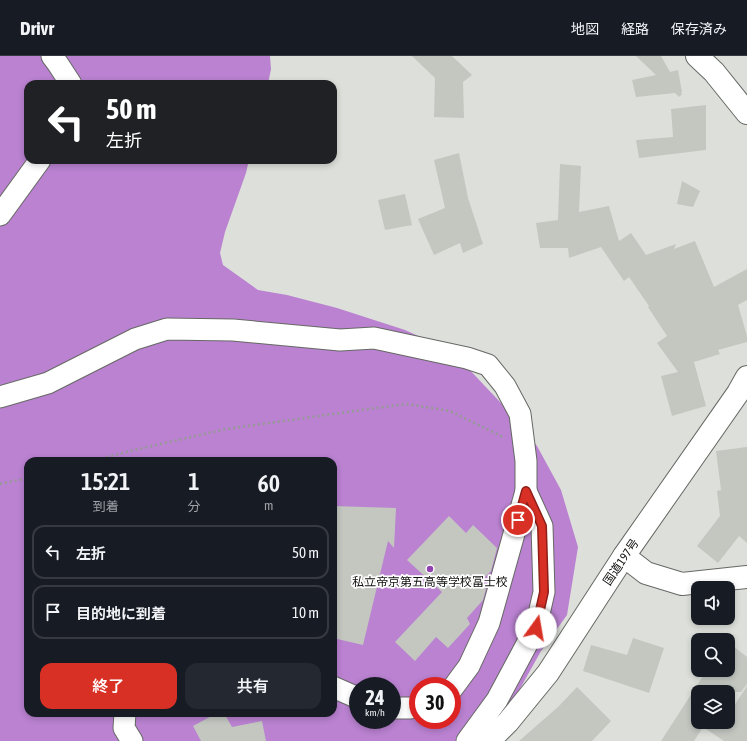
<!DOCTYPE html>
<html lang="ja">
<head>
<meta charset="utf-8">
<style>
	:root { --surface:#171b24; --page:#242831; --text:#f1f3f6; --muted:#9ea1a6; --line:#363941; --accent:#d93025 }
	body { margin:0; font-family:"Asap Condensed","Noto Sans JP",sans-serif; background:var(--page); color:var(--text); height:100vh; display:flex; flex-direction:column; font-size:15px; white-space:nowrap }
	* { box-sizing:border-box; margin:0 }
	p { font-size:13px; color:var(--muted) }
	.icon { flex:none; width:22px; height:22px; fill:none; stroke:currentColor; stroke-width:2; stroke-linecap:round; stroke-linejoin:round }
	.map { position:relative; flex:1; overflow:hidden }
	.sheet { position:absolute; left:24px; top:401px; width:313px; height:260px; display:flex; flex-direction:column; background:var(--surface); border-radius:12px; box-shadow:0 2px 6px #0003 }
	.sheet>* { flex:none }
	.top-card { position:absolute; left:24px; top:24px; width:313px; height:84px; border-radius:12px; box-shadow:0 2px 6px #0003; background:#202124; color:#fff; overflow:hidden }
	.controls { position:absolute; left:691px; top:525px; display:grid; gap:8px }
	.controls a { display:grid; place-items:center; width:44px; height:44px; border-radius:8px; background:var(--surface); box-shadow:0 2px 6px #0003; font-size:20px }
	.speed { position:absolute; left:349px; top:621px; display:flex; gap:8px; font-size:20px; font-weight:700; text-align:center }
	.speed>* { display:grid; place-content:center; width:52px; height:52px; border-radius:50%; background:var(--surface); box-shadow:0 2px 6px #0003; line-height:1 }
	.speed small { font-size:10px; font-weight:400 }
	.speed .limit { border:6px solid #d22; background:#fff; color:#111 }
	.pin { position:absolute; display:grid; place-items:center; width:34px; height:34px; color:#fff; margin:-17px; border:2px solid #fff; border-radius:50%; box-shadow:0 1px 4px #0007 }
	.me { position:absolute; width:44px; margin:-22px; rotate:13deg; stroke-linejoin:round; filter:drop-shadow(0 0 3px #0008) }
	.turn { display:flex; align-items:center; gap:14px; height:84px; padding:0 16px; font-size:18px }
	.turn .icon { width:52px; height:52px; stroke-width:2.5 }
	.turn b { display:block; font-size:28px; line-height:34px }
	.eta { display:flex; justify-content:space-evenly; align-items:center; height:68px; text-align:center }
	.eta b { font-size:24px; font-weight:600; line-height:28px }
	.cta { display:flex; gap:8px; margin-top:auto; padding:8px 16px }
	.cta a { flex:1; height:46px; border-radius:12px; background:var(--accent); color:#fff; font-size:16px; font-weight:600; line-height:46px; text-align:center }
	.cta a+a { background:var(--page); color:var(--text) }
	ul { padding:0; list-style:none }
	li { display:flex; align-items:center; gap:12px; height:54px; margin:0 8px 6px; padding:0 8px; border:2px solid var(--line); border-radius:12px }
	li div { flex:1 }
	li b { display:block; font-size:15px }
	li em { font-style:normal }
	header { display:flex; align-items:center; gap:24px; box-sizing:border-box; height:56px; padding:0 20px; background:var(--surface); border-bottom:1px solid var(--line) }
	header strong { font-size:19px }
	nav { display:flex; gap:22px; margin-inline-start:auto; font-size:14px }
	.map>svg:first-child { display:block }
	.forest { fill:#ba82d1; fill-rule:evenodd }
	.building { fill:#c3c7c0 }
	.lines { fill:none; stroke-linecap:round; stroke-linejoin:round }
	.street-casing { stroke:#666964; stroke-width:23 }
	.primary-casing { stroke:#666964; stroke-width:24 }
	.highway-casing { stroke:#666964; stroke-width:24 }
	.path { stroke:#969994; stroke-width:2.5; stroke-dasharray:2 3; stroke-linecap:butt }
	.street { stroke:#fff; stroke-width:21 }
	.primary { stroke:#fff; stroke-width:22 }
	.highway { stroke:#fff; stroke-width:22 }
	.route-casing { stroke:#8d1f18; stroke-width:10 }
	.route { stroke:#d93025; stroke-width:7 }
	.poi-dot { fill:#9241b1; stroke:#fff; stroke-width:1.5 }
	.labels { text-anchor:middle; stroke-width:3.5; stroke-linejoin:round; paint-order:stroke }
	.street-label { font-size:12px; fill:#0f110e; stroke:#fff }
	.poi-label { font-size:12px; fill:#0f110e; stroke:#fff }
</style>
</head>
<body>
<header>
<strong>Drivr</strong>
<nav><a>地図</a><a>経路</a><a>保存済み</a></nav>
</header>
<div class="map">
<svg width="747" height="685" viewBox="0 0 747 685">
	<rect width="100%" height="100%" fill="#dde0da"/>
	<!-- forest -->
	<path class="forest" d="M0 0H270L271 13 268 28H28V104H249L246 117 225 176 220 197 223 209 258 234 287 239 337 252 405 274 436 288 465 309 519 366 537 390 561 434 578 491 567 559 541 595 512 647 475 685H0ZM28 405H333V657H28ZM358 630H392V664H358ZM418 630H452V664H418Z"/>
	<!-- building -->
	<g class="building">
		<path d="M412 0H452L472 19 463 26 464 62 434 61 435 22Z"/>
		<path d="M636 0H661L670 16 678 14 682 36H681L682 38 679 41 675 37 636 41 632 24 656 19Z"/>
		<path d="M706 49V94L639 102 636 84 673 81 671 53Z"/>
		<path d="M459 97 468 142 483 188 463 197 460 187 434 199 418 163 445 152 434 104Z"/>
		<path d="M560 108 581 110 579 156 609 150 619 185 631 177 646 199 676 188 674 193 695 185 714 231 747 213V244L738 249 747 280V286L718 294 720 298 694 306 706 350 672 360 661 320 678 316 657 287 667 280 648 251 649 250 629 221 624 225 601 191 569 202 568 192H540L536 167 558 164Z"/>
		<path d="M682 125 700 135 693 151 677 148Z"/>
		<path d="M405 138 412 169 385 174 378 144Z"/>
		<path d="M747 391V487L739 480 718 507 697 490 720 460 717 435 721 434 716 395Z"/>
		<path d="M333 450 396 452 394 492 388 485 363 589 333 582Z"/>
		<path d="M449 460 466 477 473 469 497 492 491 515 481 525 486 533 483 544 467 562 470 568 448 592 436 581 415 605 395 586 442 536 407 504Z"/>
		<path d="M633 582 664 592 649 637 583 615 591 589 627 599Z"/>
		<path d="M728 586 747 601V628L741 636H698V666H728V659L747 630V685H724L703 671 694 685H661L707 614H728Z"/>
		<path d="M577 631 611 665 592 685H519L558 651Z"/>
		<path d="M217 657H224L232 671 262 665 266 685H201L193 670Z"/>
	</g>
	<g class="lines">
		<defs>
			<g id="street">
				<path d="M52 0 58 8 71 28"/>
				<path d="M0 159 40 104"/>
				<path d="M0 341 48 327 135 283 167 273 233 274 340 284 374 282 467 302 488 309 505 330 520 358 526 405V435L489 567 469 610 452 633"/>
				<path d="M333 631 358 642"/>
				<path d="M392 652H411L418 650"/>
				<path d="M125 657 124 672 132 685"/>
				<path d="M467 685 497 644 536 571 544 536 542 470 526 435"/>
			</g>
			<path id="primary" d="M624 500 646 517 682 528 747 521"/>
			<g id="highway">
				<path d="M697 0 714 16 747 57"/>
				<path d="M489 685 508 666 548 617 624 500 738 337 747 321"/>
			</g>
		</defs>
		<!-- street casing -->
		<use href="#street" class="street-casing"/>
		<!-- primary casing -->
		<use href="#primary" class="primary-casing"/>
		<!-- highway casing -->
		<use href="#highway" class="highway-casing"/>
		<!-- path -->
		<g class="path">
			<path d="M92 405 130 395 226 373 376 352 407 348 450 355 503 381"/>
			<path d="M0 428 28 422"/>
		</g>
		<!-- street -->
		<use href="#street" class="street"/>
		<!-- primary -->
		<use href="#primary" class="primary"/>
		<!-- highway -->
		<use href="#highway" class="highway"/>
	</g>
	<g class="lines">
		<defs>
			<path id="route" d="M518 464 526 435 542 470 544 536 536 572"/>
		</defs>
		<!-- route casing -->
		<use href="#route" class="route-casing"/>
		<!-- route -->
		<use href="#route" class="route"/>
	</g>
	<!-- markers -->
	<circle class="poi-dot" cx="430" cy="513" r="4"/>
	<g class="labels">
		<!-- street labels -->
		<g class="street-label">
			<text transform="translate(621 506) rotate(-56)" y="4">国道197号</text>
		</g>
		<!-- poi labels -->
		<g class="poi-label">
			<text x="430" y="530">私立帝京第五高等学校冨士校</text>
		</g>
	</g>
</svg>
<div class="controls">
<a><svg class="icon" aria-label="sound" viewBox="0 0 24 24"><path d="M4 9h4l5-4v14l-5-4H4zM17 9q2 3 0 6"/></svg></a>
<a><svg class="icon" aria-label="search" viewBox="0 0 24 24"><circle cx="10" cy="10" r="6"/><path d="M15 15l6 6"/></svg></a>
<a><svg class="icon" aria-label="layers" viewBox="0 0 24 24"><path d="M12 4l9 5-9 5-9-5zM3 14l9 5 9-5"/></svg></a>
</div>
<div class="speed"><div>24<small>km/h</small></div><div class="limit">30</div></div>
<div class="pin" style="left:518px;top:464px;background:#d93025"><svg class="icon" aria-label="arrive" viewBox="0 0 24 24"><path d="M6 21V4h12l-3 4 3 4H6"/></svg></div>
<svg class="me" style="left:536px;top:572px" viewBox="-20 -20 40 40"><circle r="19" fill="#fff"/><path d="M0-13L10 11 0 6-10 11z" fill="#d93025"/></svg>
<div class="top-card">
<div class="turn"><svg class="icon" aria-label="left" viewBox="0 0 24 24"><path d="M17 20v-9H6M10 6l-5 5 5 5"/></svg><div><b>50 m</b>左折</div></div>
</div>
<section class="sheet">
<div class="eta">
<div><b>15:21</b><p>到着</p></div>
<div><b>1</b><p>分</p></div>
<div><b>60</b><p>m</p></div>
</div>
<ul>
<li><svg class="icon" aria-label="left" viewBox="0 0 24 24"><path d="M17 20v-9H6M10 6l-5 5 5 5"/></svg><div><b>左折</b></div><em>50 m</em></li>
<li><svg class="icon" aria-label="arrive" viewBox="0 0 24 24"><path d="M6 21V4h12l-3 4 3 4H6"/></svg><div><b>目的地に到着</b></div><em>10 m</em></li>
</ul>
<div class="cta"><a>終了</a><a>共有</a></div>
</section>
</div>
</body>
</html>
